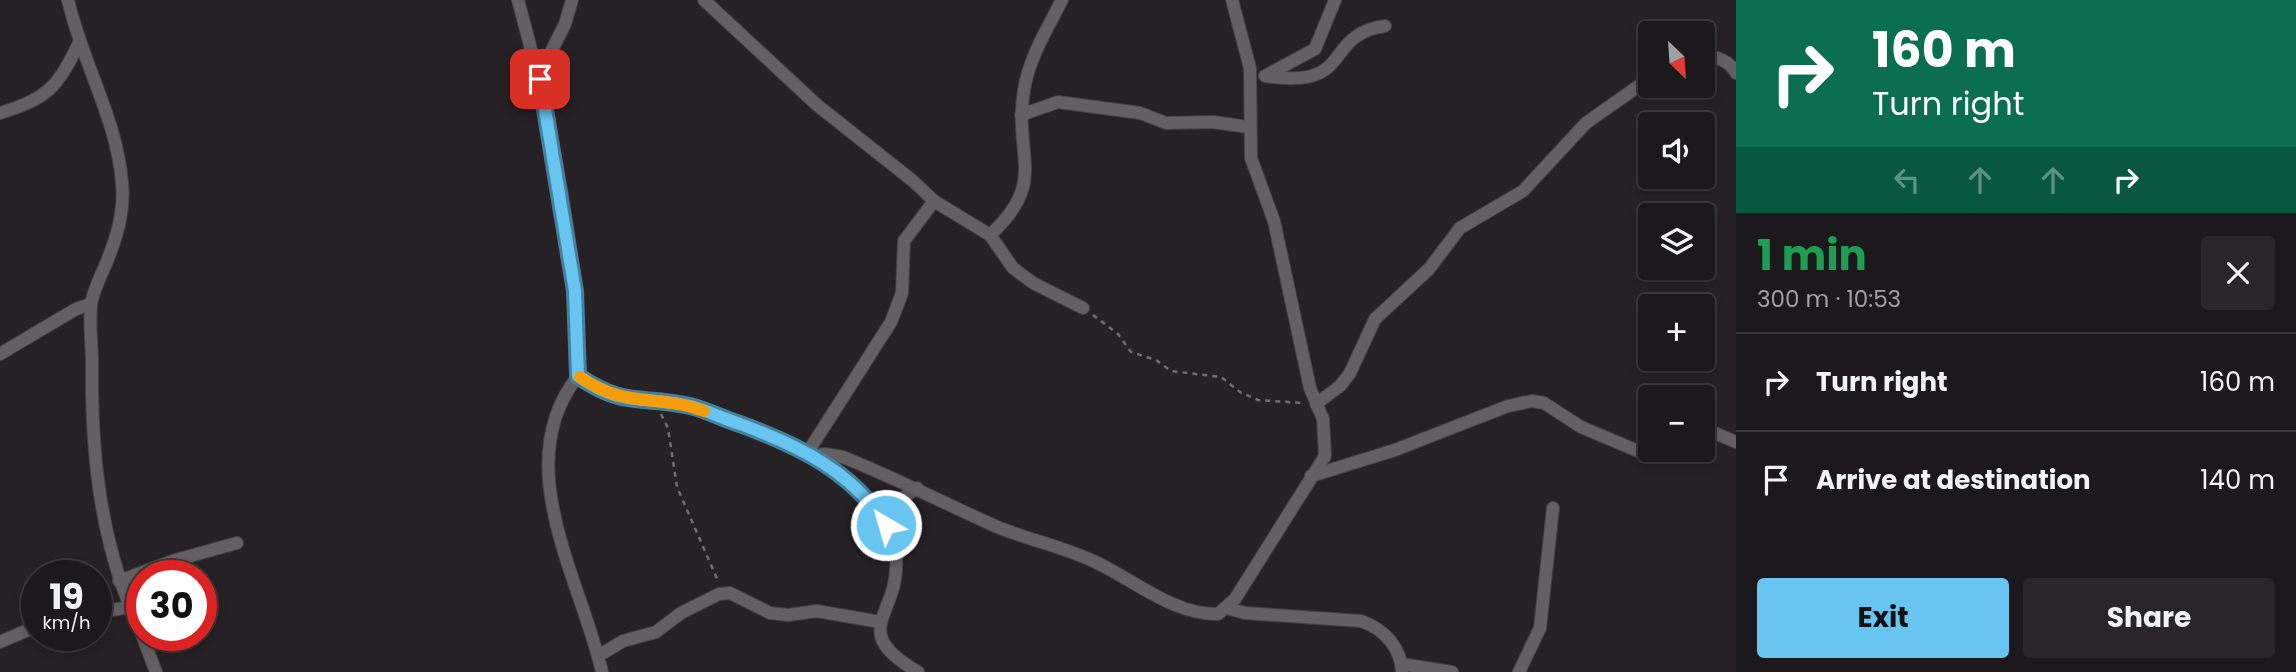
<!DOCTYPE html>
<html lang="en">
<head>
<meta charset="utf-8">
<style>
	:root { --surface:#1c191c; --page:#292629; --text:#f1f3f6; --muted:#a0a0a3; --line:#3a383b; --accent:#68c4f0 }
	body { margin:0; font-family:Poppins,sans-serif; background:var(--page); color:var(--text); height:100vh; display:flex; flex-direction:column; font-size:26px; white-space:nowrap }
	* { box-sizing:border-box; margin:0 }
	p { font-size:23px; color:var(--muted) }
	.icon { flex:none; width:38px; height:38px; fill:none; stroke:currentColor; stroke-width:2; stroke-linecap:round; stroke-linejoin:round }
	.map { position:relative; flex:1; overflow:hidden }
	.side { display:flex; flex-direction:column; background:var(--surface); width:560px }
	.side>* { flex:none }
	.guide { background:#0b6e4f; color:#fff; overflow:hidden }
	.needle { width:46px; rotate:155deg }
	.fabs { position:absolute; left:1638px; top:21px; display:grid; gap:14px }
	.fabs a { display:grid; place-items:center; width:77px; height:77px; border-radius:7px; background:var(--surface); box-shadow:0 4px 10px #0003,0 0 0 2px var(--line); font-size:35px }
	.speed { position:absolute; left:21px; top:560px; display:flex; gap:14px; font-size:35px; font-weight:700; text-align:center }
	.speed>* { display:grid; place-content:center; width:91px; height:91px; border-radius:50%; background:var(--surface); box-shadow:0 4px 10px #0003,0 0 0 2px var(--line); line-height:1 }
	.speed small { font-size:18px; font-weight:400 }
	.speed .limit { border:10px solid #d22; background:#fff; color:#111 }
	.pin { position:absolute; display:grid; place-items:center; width:60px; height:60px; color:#fff; margin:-30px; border-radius:14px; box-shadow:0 4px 10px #0006 }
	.me { position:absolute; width:77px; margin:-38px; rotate:322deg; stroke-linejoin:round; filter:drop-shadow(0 0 5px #0008) }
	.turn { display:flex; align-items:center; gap:24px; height:147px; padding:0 21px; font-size:32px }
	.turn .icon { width:91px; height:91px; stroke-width:2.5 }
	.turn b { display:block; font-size:49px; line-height:60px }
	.lanes { display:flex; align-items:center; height:66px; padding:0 21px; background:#0003; justify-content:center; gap:35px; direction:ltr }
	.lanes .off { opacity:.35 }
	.round { display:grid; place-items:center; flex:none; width:74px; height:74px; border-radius:7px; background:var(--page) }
	.headline { display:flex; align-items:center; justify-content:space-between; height:119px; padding:0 21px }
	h1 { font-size:42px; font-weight:700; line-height:52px; color:#1e9e55 }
	.cta { display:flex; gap:14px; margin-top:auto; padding:14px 21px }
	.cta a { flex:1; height:80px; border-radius:7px; background:var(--accent); color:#111; font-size:28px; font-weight:700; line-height:80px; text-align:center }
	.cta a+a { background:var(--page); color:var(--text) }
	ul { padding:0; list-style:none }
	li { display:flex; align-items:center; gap:21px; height:98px; padding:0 21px; border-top:2px solid var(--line) }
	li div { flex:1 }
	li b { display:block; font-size:26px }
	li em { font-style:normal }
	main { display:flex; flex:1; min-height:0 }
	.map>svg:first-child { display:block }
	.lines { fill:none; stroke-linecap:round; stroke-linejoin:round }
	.street-casing { stroke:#444043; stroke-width:14 }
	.path { stroke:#726d71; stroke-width:2.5; stroke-dasharray:5 5; stroke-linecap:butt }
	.street { stroke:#645f63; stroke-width:12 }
	.route-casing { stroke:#447f9c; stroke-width:18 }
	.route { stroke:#68c4f0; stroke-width:12 }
	.slow { stroke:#f59e0b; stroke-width:12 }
</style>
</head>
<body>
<main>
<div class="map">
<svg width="1736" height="672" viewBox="0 0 1736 672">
	<rect width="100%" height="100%" fill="#262125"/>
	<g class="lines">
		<defs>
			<g id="street">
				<path d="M68 0C82 62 117 119 122 183 125 212 116 240 105 266 100 278 92 293 91 306 89 325 92 345 92 364 91 458 101 549 142 634"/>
				<path d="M518 0C544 95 565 192 575 290 578 319 576 348 578 376 623 407 641 395 689 406 706 409 723 418 739 424 777 438 817 451 847 480 869 502 894 526 896 559 900 616 846 630 918 672"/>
				<path d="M704 0 817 105 913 181 934 201 990 235 1013 268 1033 283 1083 308"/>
				<path d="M1703 56C1716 56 1730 61 1736 73"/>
				<path d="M539 76 565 24 572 0"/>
				<path d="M1265 76 1315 49 1335 0"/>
				<path d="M1266 76C1356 90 1321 35 1385 26"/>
				<path d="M0 113C48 98 57 88 79 43"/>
				<path d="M1021 115 1058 102 1140 113 1166 123 1213 122 1248 127"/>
				<path d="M990 235C1049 181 1013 157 1024 90 1029 58 1047 29 1062 0"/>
				<path d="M0 354 76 309 91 304"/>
				<path d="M578 376C508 464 581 579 602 672"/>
				<path d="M1316 404 1340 386 1350 373 1375 319 1429 269 1460 228 1523 191 1586 123 1650 78"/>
				<path d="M1703 428 1736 442"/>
				<path d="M808 452 891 322 902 293 904 241 934 201"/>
				<path d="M814 456 825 454 843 457C895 478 944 503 995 526 1026 539 1060 546 1091 560 1132 578 1172 615 1218 614L1235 599 1325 456 1323 419 1310 388 1274 221 1251 158 1250 68 1232 0"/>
				<path d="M1311 476 1395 450 1508 406 1532 401 1544 403 1581 427 1645 454 1655 456 1669 450"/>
				<path d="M886 525 901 499 917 488"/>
				<path d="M119 581 172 561 237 543"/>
				<path d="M1227 608 1245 613 1361 621C1384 629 1401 647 1402 672"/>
				<path d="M96 613 129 607"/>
				<path d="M142 635 156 672"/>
				<path d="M0 642 37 626"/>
				<path d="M598 656 623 641 656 632 681 613 719 594 730 593 770 613 788 615 817 611 880 622"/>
				<path d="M1401 664 1452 672"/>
				<path d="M1519 672 1540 628 1553 508"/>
			</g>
		</defs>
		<!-- street casing -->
		<use href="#street" class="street-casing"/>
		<!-- path -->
		<g class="path">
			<path d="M1093 315 1118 334 1131 352 1156 360 1171 371 1221 377 1240 392 1258 400 1302 403"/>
			<path d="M661 414 668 428 677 487 718 581"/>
		</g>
		<!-- street -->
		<use href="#street" class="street"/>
	</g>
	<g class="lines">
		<defs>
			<path id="route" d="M540 79 575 291 578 376C624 408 642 395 690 406 707 410 723 419 740 424 799 446 852 471 886 525"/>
		</defs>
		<!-- route casing -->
		<use href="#route" class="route-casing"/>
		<!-- route -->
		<use href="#route" class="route"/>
		<!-- slow -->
		<path class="slow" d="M580 377C628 410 656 393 704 411"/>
	</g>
</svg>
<div class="fabs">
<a><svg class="needle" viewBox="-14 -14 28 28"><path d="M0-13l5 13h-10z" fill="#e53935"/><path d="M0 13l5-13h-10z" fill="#a0a0a3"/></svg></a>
<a><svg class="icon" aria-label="sound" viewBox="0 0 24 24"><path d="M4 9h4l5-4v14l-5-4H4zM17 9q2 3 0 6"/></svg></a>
<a><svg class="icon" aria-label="layers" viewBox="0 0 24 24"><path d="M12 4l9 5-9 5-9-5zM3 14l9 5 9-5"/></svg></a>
<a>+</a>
<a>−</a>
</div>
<div class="speed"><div>19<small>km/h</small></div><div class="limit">30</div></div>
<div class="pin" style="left:540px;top:79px;background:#d93025"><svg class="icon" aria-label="arrive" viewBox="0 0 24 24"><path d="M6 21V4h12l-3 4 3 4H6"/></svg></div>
<svg class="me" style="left:886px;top:525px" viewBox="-20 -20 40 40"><circle r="17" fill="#68c4f0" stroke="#fff" stroke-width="3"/><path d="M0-11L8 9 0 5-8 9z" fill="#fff"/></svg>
</div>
<section class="side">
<div class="guide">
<div class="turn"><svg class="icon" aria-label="right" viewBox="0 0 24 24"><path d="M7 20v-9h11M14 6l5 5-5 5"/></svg><div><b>160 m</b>Turn right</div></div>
<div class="lanes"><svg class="icon off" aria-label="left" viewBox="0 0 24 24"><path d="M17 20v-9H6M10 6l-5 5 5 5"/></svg><svg class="icon off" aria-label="ahead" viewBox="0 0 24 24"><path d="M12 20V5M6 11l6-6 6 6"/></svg><svg class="icon off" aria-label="ahead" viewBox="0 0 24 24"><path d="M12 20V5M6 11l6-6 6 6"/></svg><svg class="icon" aria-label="right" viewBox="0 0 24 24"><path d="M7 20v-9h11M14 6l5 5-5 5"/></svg></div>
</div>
<div class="headline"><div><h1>1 min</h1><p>300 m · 10:53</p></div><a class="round"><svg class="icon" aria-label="close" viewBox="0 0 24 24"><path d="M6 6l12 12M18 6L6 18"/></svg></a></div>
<ul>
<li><svg class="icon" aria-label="right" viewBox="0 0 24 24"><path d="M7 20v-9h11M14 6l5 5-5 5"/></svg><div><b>Turn right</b></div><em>160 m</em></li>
<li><svg class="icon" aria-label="arrive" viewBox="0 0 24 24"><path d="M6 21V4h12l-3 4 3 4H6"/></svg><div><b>Arrive at destination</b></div><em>140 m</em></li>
</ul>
<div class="cta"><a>Exit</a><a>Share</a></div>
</section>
</main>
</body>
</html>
